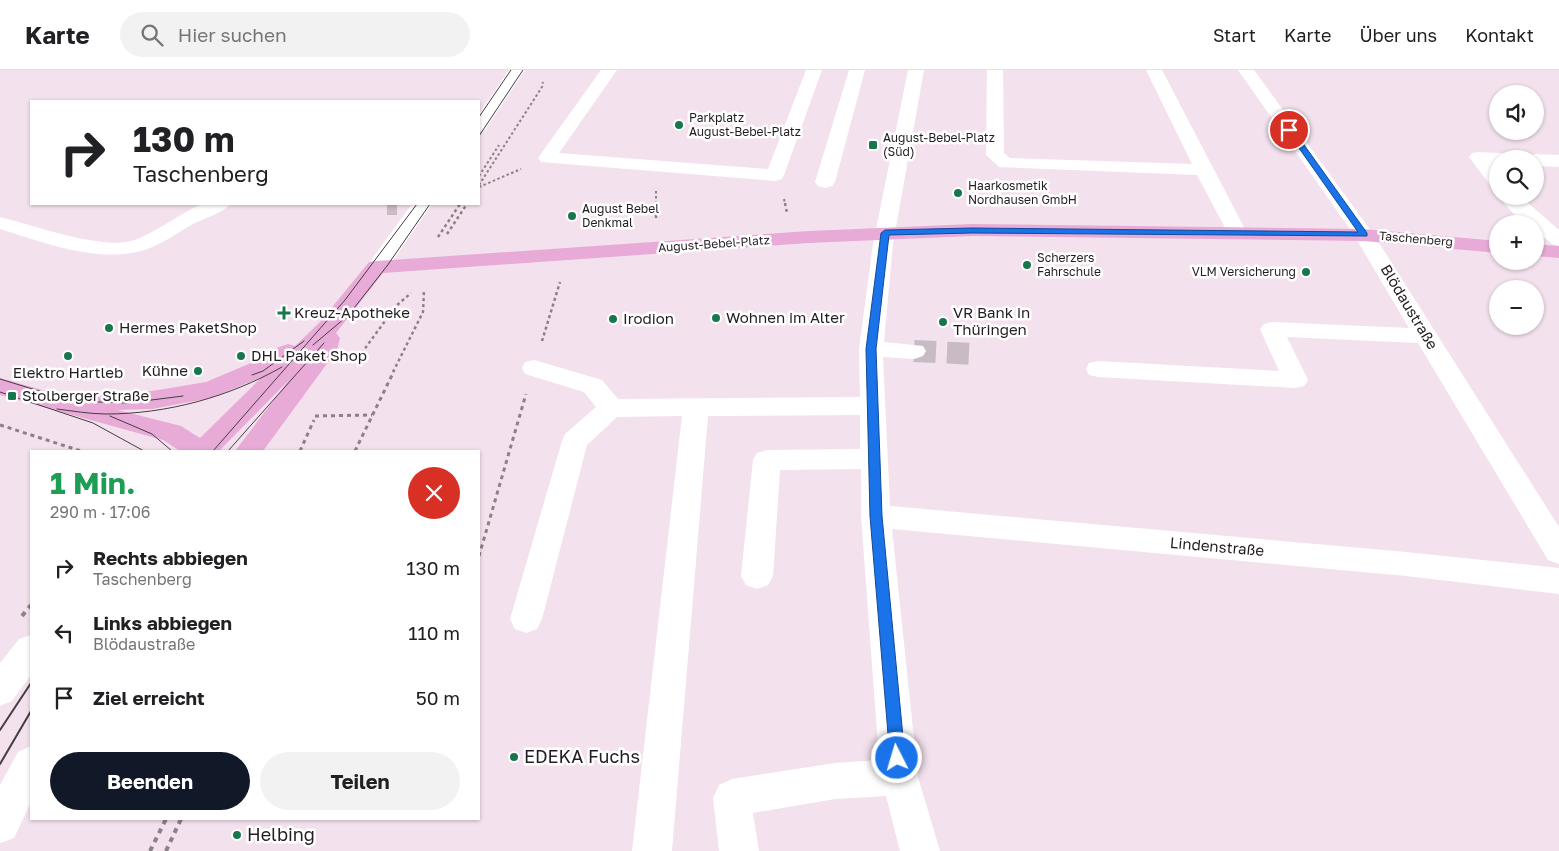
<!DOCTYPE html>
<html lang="de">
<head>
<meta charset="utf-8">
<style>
	:root { --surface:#fff; --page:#f2f2f2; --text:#202124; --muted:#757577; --line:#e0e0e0; --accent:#111827 }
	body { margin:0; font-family:"Golos Text",sans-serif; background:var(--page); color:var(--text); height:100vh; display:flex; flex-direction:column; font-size:19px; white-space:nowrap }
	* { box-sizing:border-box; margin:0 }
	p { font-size:16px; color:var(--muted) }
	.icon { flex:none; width:28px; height:28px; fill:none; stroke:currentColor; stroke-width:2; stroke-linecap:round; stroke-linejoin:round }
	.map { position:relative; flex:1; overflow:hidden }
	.sheet { position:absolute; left:30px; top:380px; width:450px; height:370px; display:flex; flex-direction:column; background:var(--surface); border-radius:0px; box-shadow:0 1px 4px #0004 }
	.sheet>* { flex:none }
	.top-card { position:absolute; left:30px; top:30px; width:450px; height:105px; border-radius:0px; box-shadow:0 1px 4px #0004; background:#fff; color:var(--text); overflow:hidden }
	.tools { position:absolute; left:1489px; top:15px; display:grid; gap:10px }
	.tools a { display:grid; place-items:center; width:55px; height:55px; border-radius:50%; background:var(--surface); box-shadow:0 1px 4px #0004; font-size:25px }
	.pin { position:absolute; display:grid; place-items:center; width:42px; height:42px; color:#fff; margin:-21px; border:2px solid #fff; border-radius:50%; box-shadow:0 1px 5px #0007 }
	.me { position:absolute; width:55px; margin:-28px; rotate:355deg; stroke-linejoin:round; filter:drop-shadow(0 0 4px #0008) }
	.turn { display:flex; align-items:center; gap:18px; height:105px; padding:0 20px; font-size:22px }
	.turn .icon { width:65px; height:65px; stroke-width:2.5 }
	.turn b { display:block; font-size:35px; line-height:42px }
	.round { display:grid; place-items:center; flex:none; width:52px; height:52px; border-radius:26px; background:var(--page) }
	.summary { display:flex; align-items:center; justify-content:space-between; height:85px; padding:0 20px }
	h1 { font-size:30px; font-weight:700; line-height:38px; color:#1e9e55 }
	.primary-button { display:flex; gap:10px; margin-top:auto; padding:10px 20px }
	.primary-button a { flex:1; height:58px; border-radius:30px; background:var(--accent); color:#fff; font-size:20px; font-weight:700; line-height:58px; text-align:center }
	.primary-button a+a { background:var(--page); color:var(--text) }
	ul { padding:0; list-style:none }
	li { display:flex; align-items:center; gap:15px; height:65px; padding:0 20px }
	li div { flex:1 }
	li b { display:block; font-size:19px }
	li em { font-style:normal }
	header { display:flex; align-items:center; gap:30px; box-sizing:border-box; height:70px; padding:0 25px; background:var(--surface); border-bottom:1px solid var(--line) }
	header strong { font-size:24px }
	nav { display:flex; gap:28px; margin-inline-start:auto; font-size:18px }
	.search { width:350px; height:45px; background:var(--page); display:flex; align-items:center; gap:12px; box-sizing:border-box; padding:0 18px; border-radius:28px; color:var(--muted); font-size:19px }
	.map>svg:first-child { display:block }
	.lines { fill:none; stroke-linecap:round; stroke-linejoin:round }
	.minor-tunnel-far1 { stroke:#c9bbc4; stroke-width:18; stroke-dasharray:18 9; stroke-linecap:butt }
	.minor-tunnel { stroke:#c9bbc4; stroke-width:22; stroke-dasharray:22 11; stroke-linecap:butt }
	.path-far3 { stroke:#8c8188; stroke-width:2; stroke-dasharray:2.5 2.5; stroke-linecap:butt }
	.path-far2 { stroke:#8c8188; stroke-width:2.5; stroke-dasharray:3 3; stroke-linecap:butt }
	.path-far1 { stroke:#8c8188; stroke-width:3; stroke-dasharray:4 4; stroke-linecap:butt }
	.path { stroke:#8c8188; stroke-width:4; stroke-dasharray:5 5; stroke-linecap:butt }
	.minor { fill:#fff; fill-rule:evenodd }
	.major { fill:#e8abd7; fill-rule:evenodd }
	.tram-far1 { stroke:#443d42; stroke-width:1 }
	.tram { stroke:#443d42; stroke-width:2 }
	.route { fill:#1a73e8; stroke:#114b97 }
	.poi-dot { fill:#19774d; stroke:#fff; stroke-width:2 }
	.labels { text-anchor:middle; stroke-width:5; stroke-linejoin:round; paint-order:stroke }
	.far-poi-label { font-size:12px; fill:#231d21; stroke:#fff; text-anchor:start }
	.far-street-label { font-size:12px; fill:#231d21; stroke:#fff }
	.street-label { font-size:15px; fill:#231d21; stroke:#fff }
	.poi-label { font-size:15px; fill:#231d21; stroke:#fff; text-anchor:start }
	.near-poi-label { font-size:18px; fill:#231d21; stroke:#fff; text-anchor:start }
</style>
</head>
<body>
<header>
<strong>Karte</strong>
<div class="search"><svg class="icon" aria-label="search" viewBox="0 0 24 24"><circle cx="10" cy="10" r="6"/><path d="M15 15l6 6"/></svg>Hier suchen</div>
<nav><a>Start</a><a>Karte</a><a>Über uns</a><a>Kontakt</a></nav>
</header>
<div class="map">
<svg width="1559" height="781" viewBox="0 0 1559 781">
	<rect width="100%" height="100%" fill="#f3e2ed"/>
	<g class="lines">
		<!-- minor-tunnel-far1 -->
		<path class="minor-tunnel-far1" d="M387 134H397"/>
		<!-- minor-tunnel -->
		<g class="minor-tunnel">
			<path d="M387 134H397"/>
			<path d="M914 281 975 284"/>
		</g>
		<!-- path-far3 -->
		<g class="path-far3">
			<path d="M479 106 499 75"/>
			<path d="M479 115 542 17 543 12"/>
			<path d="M479 117 521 99"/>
			<path d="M656 121V134"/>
			<path d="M784 129 785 134"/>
		</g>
		<!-- path-far2 -->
		<g class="path-far2">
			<path d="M656 133V150"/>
			<path d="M785 133 787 143"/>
			<path d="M447 164 467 134"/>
			<path d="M438 167 460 134"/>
			<path d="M542 271 560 212"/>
			<path d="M358 288 396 236 411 223"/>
			<path d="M393 302 423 242 424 220"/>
		</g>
		<!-- path-far1 -->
		<g class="path-far1">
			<path d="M315 346 372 345"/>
			<path d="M0 355 81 381"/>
			<path d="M300 381 314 350"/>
			<path d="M355 381 394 301"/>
			<path d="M479 486 526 324"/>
		</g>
		<!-- path -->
		<g class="path">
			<path d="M22 546 31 535"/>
			<path d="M150 781 166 749"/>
			<path d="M166 781 181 749"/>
		</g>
		<!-- minor -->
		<g class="minor">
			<path d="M509 0H525L485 60 479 61V44Z"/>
			<path d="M601 0H617L559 83 768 99 806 0H822L784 105 782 109 775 111 541 92 538 88Z"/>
			<path d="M849 0H865L835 112 832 116 825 118 818 116 815 112Z"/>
			<path d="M908 0H924L893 174 884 272 923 276 926 281 923 286 914 289 883 287 890 436 1406 482 1559 498V524L1406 506 892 459 918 707 940 781H900L886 726 835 729 753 743 759 781H719L713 728 719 715 732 709 835 693 879 690 861 446V399L780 400 773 506 768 515 757 519 746 515 741 506 753 390 757 383 767 380 860 379V345L708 346 672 781H632L682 346 617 347 587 375 542 549 537 559 526 563 515 559 510 549 562 371 565 364 596 337 584 322 525 304 522 298 525 292 534 290 602 310 618 329 860 327 859 279 873 174Z"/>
			<path d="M987 0H1003L1004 83 1010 88 1192 94 1146 0H1162L1247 163 1244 167 1237 169 1230 167 1197 105 999 97 986 85Z"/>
			<path d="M1238 0H1254L1374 165 1559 457V494L1548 490 1418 273 1287 267 1308 310 1304 316 1295 318 1098 307 1089 305 1086 299 1089 293 1098 291 1279 301 1260 259 1264 254 1272 252 1409 258 1354 165Z"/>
			<path d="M1478 82 1518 84 1524 85 1527 89 1535 84 1559 85V97L1535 96V89H1498V93H1493L1498 99V118L1491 116 1469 87 1472 83Z"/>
			<path d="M1499 126H1520L1559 160V176L1552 174 1535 160V154C1521 154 1507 138 1499 126Z"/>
			<path d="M202 134H230C225 142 203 149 193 154 179 162 165 172 150 178 103 196 46 173 0 159V147C34 155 101 181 135 170 158 161 179 144 202 134Z"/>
			<path d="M412 134H432L385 202 377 203 369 202 366 197Z"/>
			<path d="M31 565V605L12 631 0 636V593L19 569Z"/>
			<path d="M31 676V732L14 768 0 773V715L18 682Z"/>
		</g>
		<!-- major -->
		<g class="major">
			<path d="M972 154 1364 159 1498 171V183L1364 171 972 166 809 173 383 203 336 263 340 268 337 280 263 381H235L289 310 219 381H180L163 370 0 325V308L60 325 152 321 206 312 251 293 279 277 288 274 295 276 320 252 369 192 377 191 809 161ZM262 307 200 368 181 356 118 340 152 339 211 328Z"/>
			<path d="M1535 174 1559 176V188L1535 186Z"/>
		</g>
		<!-- tram-far1 -->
		<g class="tram-far1">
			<path d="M479 47 511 0"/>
			<path d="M479 66 523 0"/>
			<path d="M347 247 387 196 430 134"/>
			<path d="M313 275 351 243"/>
			<path d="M252 305 263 301 304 271"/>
			<path d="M0 309 78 333"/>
			<path d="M0 322 93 353 144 381"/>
			<path d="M72 331 128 333 183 326"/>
			<path d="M57 339C73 341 90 344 106 344 167 344 229 327 282 297"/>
			<path d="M110 346 152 364 172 381"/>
			<path d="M213 381 345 230 417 134"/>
			<path d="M228 381 324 273"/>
		</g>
		<!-- tram -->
		<g class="tram">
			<path d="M0 660 31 613"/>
			<path d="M0 694 31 641"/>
		</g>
	</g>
	<!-- route -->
	<path class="route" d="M1287 58H1292L1367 163V166L972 163 889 165 876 279 882 446 905 688 903 693 897 696 892 693 890 688 870 446 866 279 881 163 885 160 972 158 1358 162 1287 61Z"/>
	<!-- markers -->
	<g class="poi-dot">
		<circle cx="679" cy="55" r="5"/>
		<rect x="868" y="70" width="10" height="10" rx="2.5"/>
		<circle cx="958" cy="123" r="5"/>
		<circle cx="572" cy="146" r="5"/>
		<circle cx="1027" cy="195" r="5"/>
		<circle cx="1306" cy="202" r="5"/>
		<path d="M281.5 235.5h5v5h5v5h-5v5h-5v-5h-5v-5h5z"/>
		<circle cx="716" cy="248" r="5"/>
		<circle cx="613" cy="249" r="5"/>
		<circle cx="943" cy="252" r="5"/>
		<circle cx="109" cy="258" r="5"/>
		<circle cx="68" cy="286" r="5"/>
		<circle cx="241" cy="286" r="5"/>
		<circle cx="198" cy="301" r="5"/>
		<rect x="7" y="321" width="10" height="10" rx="2.5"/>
		<circle cx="514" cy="687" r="5"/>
		<circle cx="237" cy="765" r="5"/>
	</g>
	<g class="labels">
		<!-- far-poi labels -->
		<g class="far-poi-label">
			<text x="689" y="52">Parkplatz<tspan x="689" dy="14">August-Bebel-Platz</tspan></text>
			<text x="883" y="72">August-Bebel-Platz<tspan x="883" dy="14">(Süd)</tspan></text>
			<text x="968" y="120">Haarkosmetik<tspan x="968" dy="14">Nordhausen GmbH</tspan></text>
			<text x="582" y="143">August Bebel<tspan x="582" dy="14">Denkmal</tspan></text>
			<text x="1037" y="192">Scherzers<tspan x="1037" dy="14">Fahrschule</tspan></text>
			<text x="1296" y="206" text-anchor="end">VLM Versicherung</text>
		</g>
		<!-- far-street labels -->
		<g class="far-street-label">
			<text transform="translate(1416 169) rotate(5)" y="4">Taschenberg</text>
			<text transform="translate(714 174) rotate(-4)" y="4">August-Bebel-Platz</text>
		</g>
		<!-- street labels -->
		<g class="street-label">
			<text transform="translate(1409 237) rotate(59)" y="5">Blödaustraße</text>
			<text transform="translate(1217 477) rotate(5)" y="5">Lindenstraße</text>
		</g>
		<!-- poi labels -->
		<g class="poi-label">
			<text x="294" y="248">Kreuz-Apotheke</text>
			<text x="953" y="248">VR Bank in<tspan x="953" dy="17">Thüringen</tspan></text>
			<text x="726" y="253">Wohnen im Alter</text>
			<text x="623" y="254">Irodion</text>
			<text x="119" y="263">Hermes PaketShop</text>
			<text x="251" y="291">DHL Paket Shop</text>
			<text x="188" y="306" text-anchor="end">Kühne</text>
			<text x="68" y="308" text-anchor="middle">Elektro Hartleb</text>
			<text x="22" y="331">Stolberger Straße</text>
		</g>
		<!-- near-poi labels -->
		<g class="near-poi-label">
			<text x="524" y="693">EDEKA Fuchs</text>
			<text x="247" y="771">Helbing</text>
		</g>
	</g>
</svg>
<div class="tools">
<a><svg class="icon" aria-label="sound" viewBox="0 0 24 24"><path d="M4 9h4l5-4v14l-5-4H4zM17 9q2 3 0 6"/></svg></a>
<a><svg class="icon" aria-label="search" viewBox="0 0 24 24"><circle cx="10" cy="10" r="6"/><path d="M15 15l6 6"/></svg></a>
<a>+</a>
<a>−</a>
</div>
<div class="pin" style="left:1289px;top:60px;background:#d93025"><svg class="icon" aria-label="arrive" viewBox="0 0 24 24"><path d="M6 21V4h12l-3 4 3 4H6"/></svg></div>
<svg class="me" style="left:897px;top:688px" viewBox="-20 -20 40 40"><circle r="17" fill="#1a73e8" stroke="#fff" stroke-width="3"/><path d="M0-11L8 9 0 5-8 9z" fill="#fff"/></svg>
<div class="top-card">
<div class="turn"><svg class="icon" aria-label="right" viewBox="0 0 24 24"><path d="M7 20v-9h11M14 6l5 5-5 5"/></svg><div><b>130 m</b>Taschenberg</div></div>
</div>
<section class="sheet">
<div class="summary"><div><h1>1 Min.</h1><p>290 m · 17:06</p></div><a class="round" style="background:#d93025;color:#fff"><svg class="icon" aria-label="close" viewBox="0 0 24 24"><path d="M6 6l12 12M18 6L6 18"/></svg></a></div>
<ul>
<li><svg class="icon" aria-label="right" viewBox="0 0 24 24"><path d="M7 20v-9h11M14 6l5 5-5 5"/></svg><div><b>Rechts abbiegen</b><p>Taschenberg</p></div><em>130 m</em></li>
<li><svg class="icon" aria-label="left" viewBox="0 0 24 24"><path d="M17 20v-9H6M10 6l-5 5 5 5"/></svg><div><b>Links abbiegen</b><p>Blödaustraße</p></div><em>110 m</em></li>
<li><svg class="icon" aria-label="arrive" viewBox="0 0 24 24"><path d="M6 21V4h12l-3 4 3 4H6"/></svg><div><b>Ziel erreicht</b></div><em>50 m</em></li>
</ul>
<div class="primary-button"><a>Beenden</a><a>Teilen</a></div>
</section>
</div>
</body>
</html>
